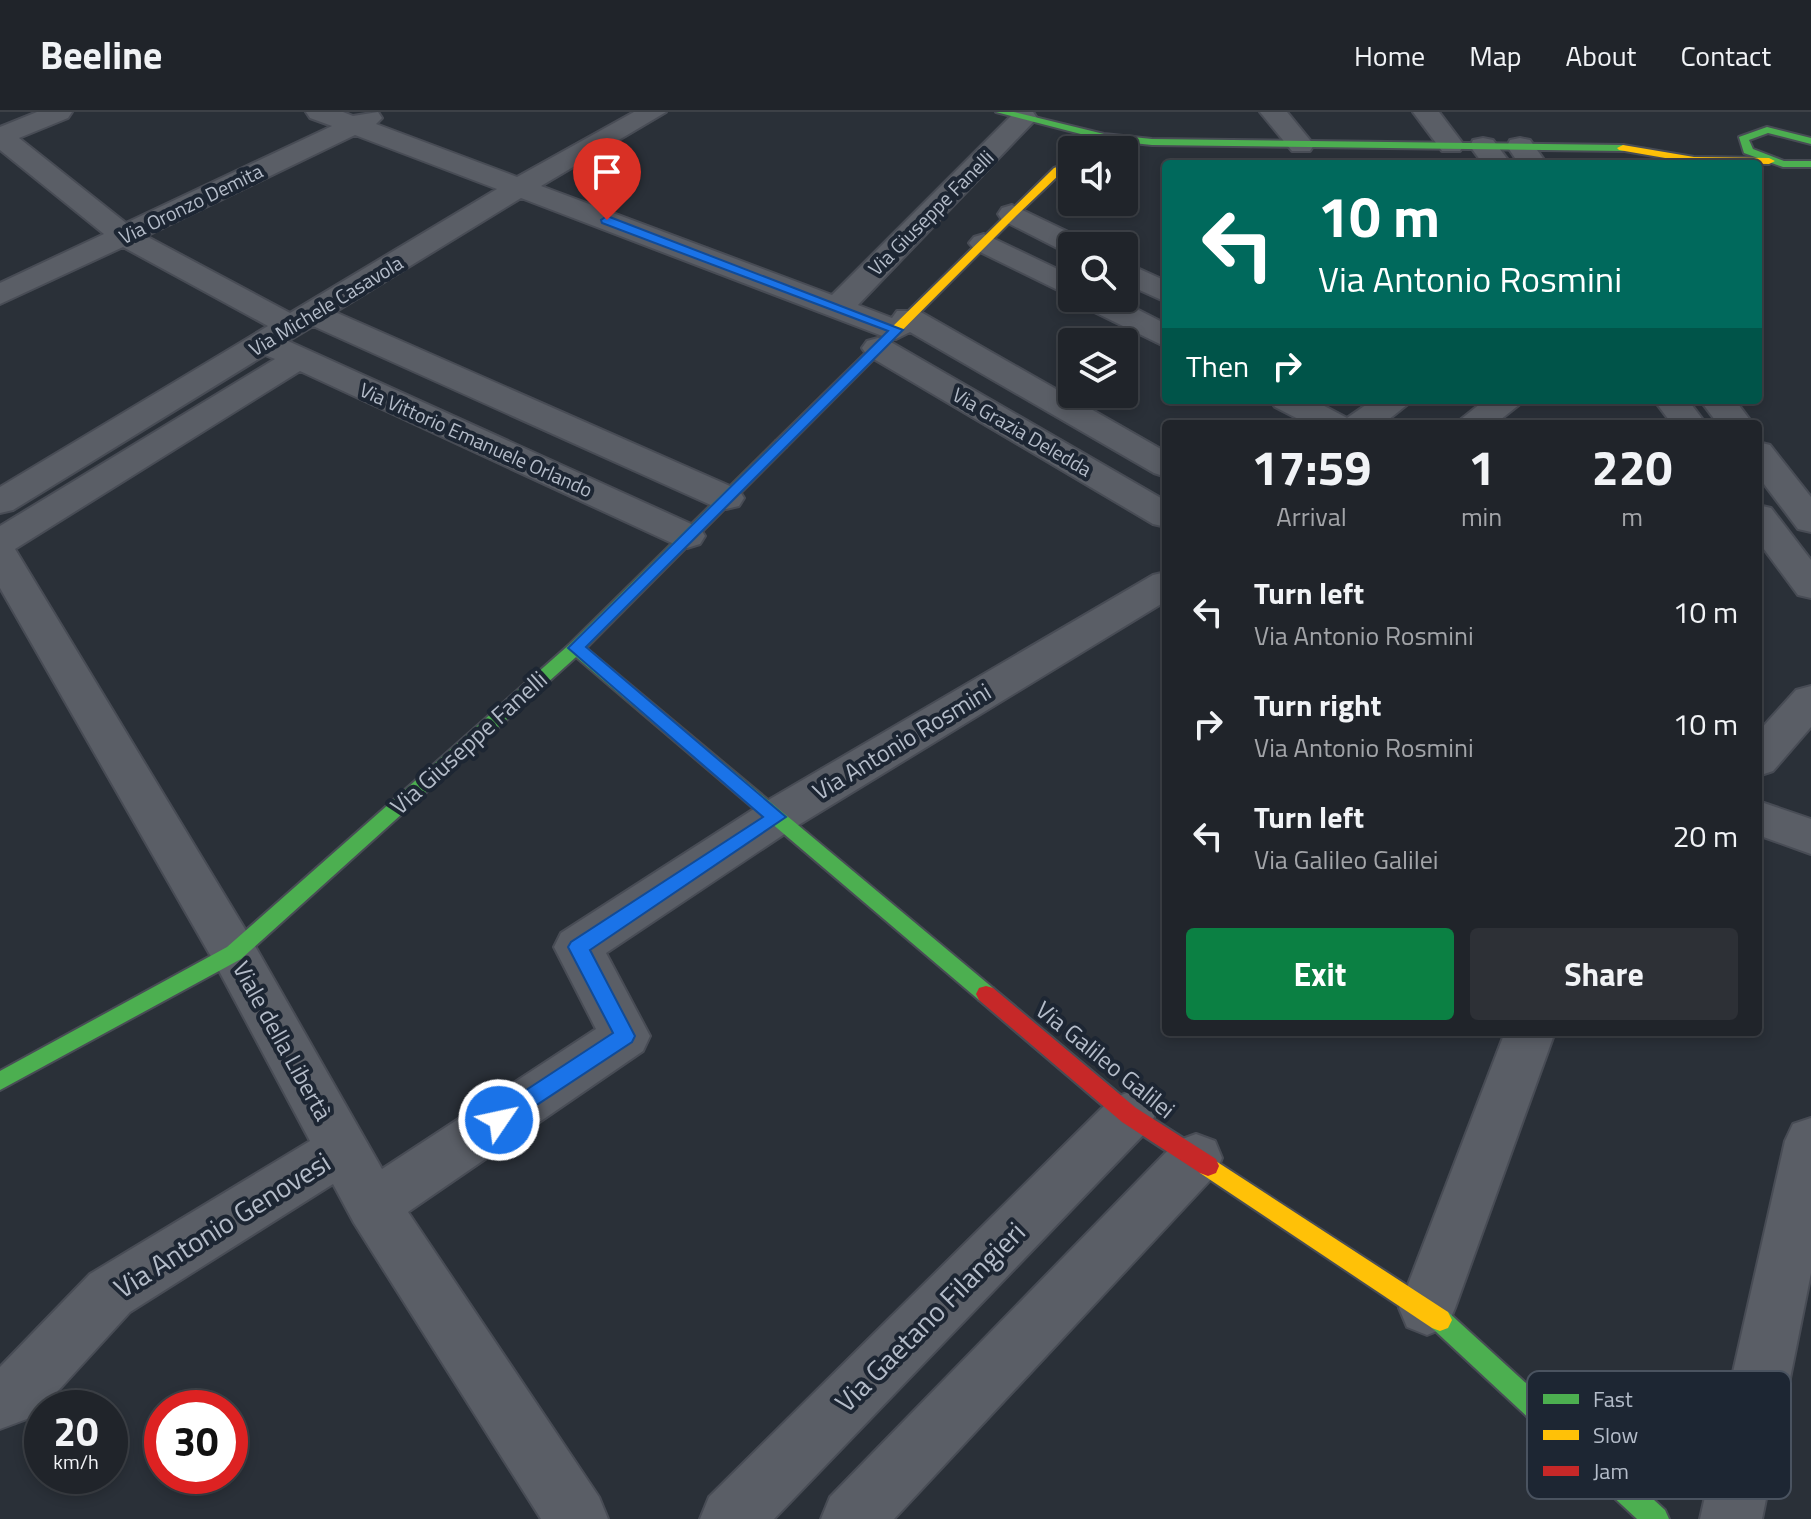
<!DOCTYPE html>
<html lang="en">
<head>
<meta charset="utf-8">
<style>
	:root { --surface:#20242a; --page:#2d3036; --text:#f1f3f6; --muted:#a2a4a8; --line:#3d4147; --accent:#0b8043 }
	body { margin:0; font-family:"Titillium Web",sans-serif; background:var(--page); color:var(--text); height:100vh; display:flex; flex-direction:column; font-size:30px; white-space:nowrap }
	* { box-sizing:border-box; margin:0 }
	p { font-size:26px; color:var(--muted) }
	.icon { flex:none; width:44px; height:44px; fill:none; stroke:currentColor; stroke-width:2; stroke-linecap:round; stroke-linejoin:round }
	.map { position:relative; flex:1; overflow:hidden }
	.side { position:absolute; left:1162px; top:308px; width:600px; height:616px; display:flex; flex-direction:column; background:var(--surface); border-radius:8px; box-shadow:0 4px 12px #0003,0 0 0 2px var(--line) }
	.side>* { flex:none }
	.guide { position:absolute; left:1162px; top:48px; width:600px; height:244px; border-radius:8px; box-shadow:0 4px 12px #0003,0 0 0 2px var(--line); background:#00695c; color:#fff; overflow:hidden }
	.fabs { position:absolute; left:1058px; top:24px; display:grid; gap:16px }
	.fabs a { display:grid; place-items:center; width:80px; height:80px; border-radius:8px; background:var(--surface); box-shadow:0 4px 12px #0003,0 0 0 2px var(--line); font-size:40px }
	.speed { position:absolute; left:24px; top:1278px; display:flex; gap:16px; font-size:40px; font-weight:700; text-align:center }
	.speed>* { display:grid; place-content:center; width:104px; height:104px; border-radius:50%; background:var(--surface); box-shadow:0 4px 12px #0003,0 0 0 2px var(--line); line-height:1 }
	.speed small { font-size:20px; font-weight:400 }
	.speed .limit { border:12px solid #d22; background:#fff; color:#111 }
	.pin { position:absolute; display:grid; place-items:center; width:68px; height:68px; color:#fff; margin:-82px -34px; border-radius:50% 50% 50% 0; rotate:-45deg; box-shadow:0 0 8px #0007 }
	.pin .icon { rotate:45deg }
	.me { position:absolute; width:88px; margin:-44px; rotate:56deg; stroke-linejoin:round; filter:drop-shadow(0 0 6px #0008) }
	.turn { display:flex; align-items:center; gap:28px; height:168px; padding:0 24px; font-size:36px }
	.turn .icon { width:104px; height:104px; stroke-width:2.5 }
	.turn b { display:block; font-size:56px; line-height:68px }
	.then { display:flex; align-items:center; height:76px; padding:0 24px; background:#0003; gap:16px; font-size:30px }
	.eta { display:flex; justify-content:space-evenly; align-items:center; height:136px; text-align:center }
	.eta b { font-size:48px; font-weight:700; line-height:56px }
	.button { display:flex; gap:16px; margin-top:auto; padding:16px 24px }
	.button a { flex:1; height:92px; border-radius:8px; background:var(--accent); color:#fff; font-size:32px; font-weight:700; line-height:92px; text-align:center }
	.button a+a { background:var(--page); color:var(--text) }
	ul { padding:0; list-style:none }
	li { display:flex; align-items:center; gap:24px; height:112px; padding:0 24px }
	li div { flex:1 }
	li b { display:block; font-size:30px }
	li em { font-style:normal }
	header { display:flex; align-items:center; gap:48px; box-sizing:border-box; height:112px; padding:0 40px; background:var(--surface); border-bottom:2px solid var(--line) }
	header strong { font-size:38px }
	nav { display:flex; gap:44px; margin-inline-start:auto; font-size:28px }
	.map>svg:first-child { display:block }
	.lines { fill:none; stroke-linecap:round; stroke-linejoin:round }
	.street-casing { stroke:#484c55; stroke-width:4 }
	.fast-casing { stroke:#484c55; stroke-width:4 }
	.slow-casing { stroke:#484c55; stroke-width:4 }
	.jam-casing { stroke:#484c55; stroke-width:4 }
	.street { fill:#5a5e66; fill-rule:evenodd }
	.fast { fill:#4caf50; fill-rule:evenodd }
	.slow { fill:#ffc107; fill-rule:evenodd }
	.jam { fill:#c62828; fill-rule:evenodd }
	.route { fill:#1a73e8; stroke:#114b97; stroke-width:2 }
	.labels { text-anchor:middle; stroke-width:8; stroke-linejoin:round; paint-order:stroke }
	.far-street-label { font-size:20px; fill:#b4bcc9; stroke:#1d2633 }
	.street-label { font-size:24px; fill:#b4bcc9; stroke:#1d2633 }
	.near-street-label { font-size:28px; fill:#b4bcc9; stroke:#1d2633 }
	.key { fill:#1d2633; stroke:#4a5360; stroke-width:2 }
	.key-label { font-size:22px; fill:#b4bcc9 }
</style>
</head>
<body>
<header>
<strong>Beeline</strong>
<nav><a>Home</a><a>Map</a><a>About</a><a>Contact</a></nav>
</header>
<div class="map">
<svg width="1811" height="1407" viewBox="0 0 1811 1407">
	<rect width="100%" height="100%" fill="#2a3038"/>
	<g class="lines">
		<defs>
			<g id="street">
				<path d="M37 0H72L68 6 19 26 126 111 332 14 310 6 306 0H343L353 4 378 0 382 6 376 12 517 65 634 0H666L541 74 832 183 1015 0H1033L1037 6 858 193 892 206 897 199H919L1166 340V365L1154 361 910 220 896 227 885 225 521 86 335 200 739 378 744 386 739 394 726 397 713 394 313 214 288 229 700 416 705 424 700 432 687 436 674 432 300 259 15 437 251 827 382 1057 596 917 554 835 561 821 760 693 1153 463 1166 460V489L792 717 606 841 650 924 643 939 408 1100 599 1385 608 1407H541L354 1111 333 1072 130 1200 35 1304 0 1317V1255L90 1162 310 1029 217 855 0 476V414L275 247 265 243 13 398 0 401V375L268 214 123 135 0 192V171L104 122 0 38V15ZM355 23 497 77 290 201 146 124Z"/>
				<path d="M1260 0H1287L1314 33 1310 39H1292Z"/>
				<path d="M1413 0H1439L1464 33 1460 39H1442Z"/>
				<path d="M1483 26 1493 28 1511 52H1483L1470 34 1473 28Z"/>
				<path d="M1520 26 1530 28 1547 52H1519L1507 34 1510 28Z"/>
				<path d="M1012 93 1085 128 1090 134H1072V142L1065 140 1002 108 998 102 1002 96Z"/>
				<path d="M984 122 1072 164V185L974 137 969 131 974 125Z"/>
				<path d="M1124 150 1166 169V190L1124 171Z"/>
				<path d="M1076 186H1115L1166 212V235L1080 193Z"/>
				<path d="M878 226 889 229 1166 389V415L1153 412 867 243 862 236 867 229Z"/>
				<path d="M1270 288H1313L1347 306 1373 288H1413L1383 312H1308L1275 295Z"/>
				<path d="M1485 288H1525L1495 312H1455Z"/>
				<path d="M1654 288H1688L1706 312H1672Z"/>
				<path d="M1700 288H1735L1753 312H1718Z"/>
				<path d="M1758 330 1770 333 1811 385V420L1798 417 1758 364Z"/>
				<path d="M1758 393 1771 396 1811 448V486L1798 483 1758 429Z"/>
				<path d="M1811 574V615L1773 659 1758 664V620L1796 578Z"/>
				<path d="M1758 689 1811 707V742L1758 723Z"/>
				<path d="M1505 920H1555L1455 1196 1447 1215 1427 1223 1407 1215 1399 1196Z"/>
				<path d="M1129 980 1147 987 1155 1003 1147 1019 774 1407H700L709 1385 1111 987Z"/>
				<path d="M1811 1006V1161L1762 1407H1700L1785 1029 1793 1012Z"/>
				<path d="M1196 1022 1215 1029 1222 1046 1215 1063 894 1407H821L830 1385 1177 1029Z"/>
			</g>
			<g id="fast">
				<path d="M996 0H1014L1104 22 1152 27 1623 33 1629 36 1623 39 1152 33 1104 28Z"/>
				<path d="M1767 15 1811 26V32L1768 21 1749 28 1753 37 1784 49H1811V55H1783L1744 41 1739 25Z"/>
				<path d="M781 328 788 332 786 335 586 536 993 876 996 882 993 888 986 890 979 888 576 545 241 847 0 978V959L227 835 570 532 776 329Z"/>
				<path d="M1440 1197 1448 1200 1665 1398 1669 1407H1637L1432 1216 1428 1208 1432 1200Z"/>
			</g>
			<g id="slow">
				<path d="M1623 33 1694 45 1769 46 1775 49 1769 52 1694 51 1619 38 1617 36Z"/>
				<path d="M1072 50V57L1062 60 1016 104 786 335H776V329L1054 56Z"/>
				<path d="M1208 1044 1448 1200 1452 1208 1448 1216 1440 1219 1432 1216 1200 1061 1197 1054 1200 1047Z"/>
			</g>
			<path id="jam" d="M986 874 993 876 1136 996 1216 1047 1219 1054 1216 1061 1208 1064 1200 1061 1122 1010 979 888 976 882 979 876Z"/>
		</defs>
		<!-- street casing -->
		<use href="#street" class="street-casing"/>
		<!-- fast casing -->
		<use href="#fast" class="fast-casing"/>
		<!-- slow casing -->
		<use href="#slow" class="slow-casing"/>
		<!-- jam casing -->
		<use href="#jam" class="jam-casing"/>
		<!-- street -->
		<use href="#street" class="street"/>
		<!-- fast -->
		<use href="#fast" class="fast"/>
		<!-- slow -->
		<use href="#slow" class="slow"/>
		<!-- jam -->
		<use href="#jam" class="jam"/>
	</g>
	<!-- route -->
	<path class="route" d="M607 104 903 218 586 535 786 705 590 838 635 924 632 930 499 1018 491 1015 488 1008 491 1001 613 921 568 835 571 830 763 705 568 536 888 219 602 111 601 108Z"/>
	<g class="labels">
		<!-- far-street labels -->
		<g class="far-street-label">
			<text transform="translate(191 92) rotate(-26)" y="7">Via Oronzo Demita</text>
			<text transform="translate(931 101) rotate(-45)" y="7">Via Giuseppe Fanelli</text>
			<text transform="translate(326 194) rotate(-31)" y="7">Via Michele Casavola</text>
			<text transform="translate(1022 320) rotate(30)" y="7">Via Grazia Deledda</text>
			<text transform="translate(476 328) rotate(24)" y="7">Via Vittorio Emanuele Orlando</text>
		</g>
		<!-- street labels -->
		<g class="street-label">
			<text transform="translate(902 630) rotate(-31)" y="8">Via Antonio Rosmini</text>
			<text transform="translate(469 631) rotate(-42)" y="8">Via Giuseppe Fanelli</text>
			<text transform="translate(282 929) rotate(61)" y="8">Viale della Libertà</text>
			<text transform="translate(1105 948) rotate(39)" y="8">Via Galileo Galilei</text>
		</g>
		<!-- near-street labels -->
		<g class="near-street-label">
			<text transform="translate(222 1113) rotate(-32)" y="10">Via Antonio Genovesi</text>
			<text transform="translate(930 1205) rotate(-45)" y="10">Via Gaetano Filangieri</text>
		</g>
	</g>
	<!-- legend -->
	<rect x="1527" y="1259" width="264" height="128" rx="12" class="key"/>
	<rect x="1543" y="1282" width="36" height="10" fill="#4caf50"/>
	<rect x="1543" y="1318" width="36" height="10" fill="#ffc107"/>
	<rect x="1543" y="1354" width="36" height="10" fill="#c62828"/>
	<g class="key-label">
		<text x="1593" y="1295">Fast</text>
		<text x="1593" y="1331">Slow</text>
		<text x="1593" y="1367">Jam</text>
	</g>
</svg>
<div class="fabs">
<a><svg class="icon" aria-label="sound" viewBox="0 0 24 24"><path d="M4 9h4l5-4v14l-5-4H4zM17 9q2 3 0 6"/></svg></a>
<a><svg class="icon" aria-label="search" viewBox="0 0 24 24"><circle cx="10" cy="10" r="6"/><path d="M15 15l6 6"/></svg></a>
<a><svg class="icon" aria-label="layers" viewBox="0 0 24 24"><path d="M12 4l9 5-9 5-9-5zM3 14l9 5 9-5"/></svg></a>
</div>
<div class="speed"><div>20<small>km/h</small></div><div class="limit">30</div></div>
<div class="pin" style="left:607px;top:108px;background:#d93025"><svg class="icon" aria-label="arrive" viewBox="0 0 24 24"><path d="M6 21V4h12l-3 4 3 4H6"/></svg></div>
<svg class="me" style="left:499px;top:1008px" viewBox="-20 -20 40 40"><circle r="17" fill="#1a73e8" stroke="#fff" stroke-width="3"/><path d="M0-11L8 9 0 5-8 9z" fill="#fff"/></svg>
<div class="guide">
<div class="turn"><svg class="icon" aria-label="left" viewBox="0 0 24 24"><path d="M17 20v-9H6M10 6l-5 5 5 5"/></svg><div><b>10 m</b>Via Antonio Rosmini</div></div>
<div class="then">Then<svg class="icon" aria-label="right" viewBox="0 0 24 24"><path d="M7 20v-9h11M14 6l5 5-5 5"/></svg></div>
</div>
<section class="side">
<div class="eta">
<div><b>17:59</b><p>Arrival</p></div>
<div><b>1</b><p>min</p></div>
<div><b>220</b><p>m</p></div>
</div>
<ul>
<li><svg class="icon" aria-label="left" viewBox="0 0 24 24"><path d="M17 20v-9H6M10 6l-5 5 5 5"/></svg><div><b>Turn left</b><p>Via Antonio Rosmini</p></div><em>10 m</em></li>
<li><svg class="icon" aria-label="right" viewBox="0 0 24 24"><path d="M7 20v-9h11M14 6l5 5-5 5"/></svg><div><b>Turn right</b><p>Via Antonio Rosmini</p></div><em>10 m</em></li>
<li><svg class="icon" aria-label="left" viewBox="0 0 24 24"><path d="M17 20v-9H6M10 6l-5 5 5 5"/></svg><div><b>Turn left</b><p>Via Galileo Galilei</p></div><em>20 m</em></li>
</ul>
<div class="button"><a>Exit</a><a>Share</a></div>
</section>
</div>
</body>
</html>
